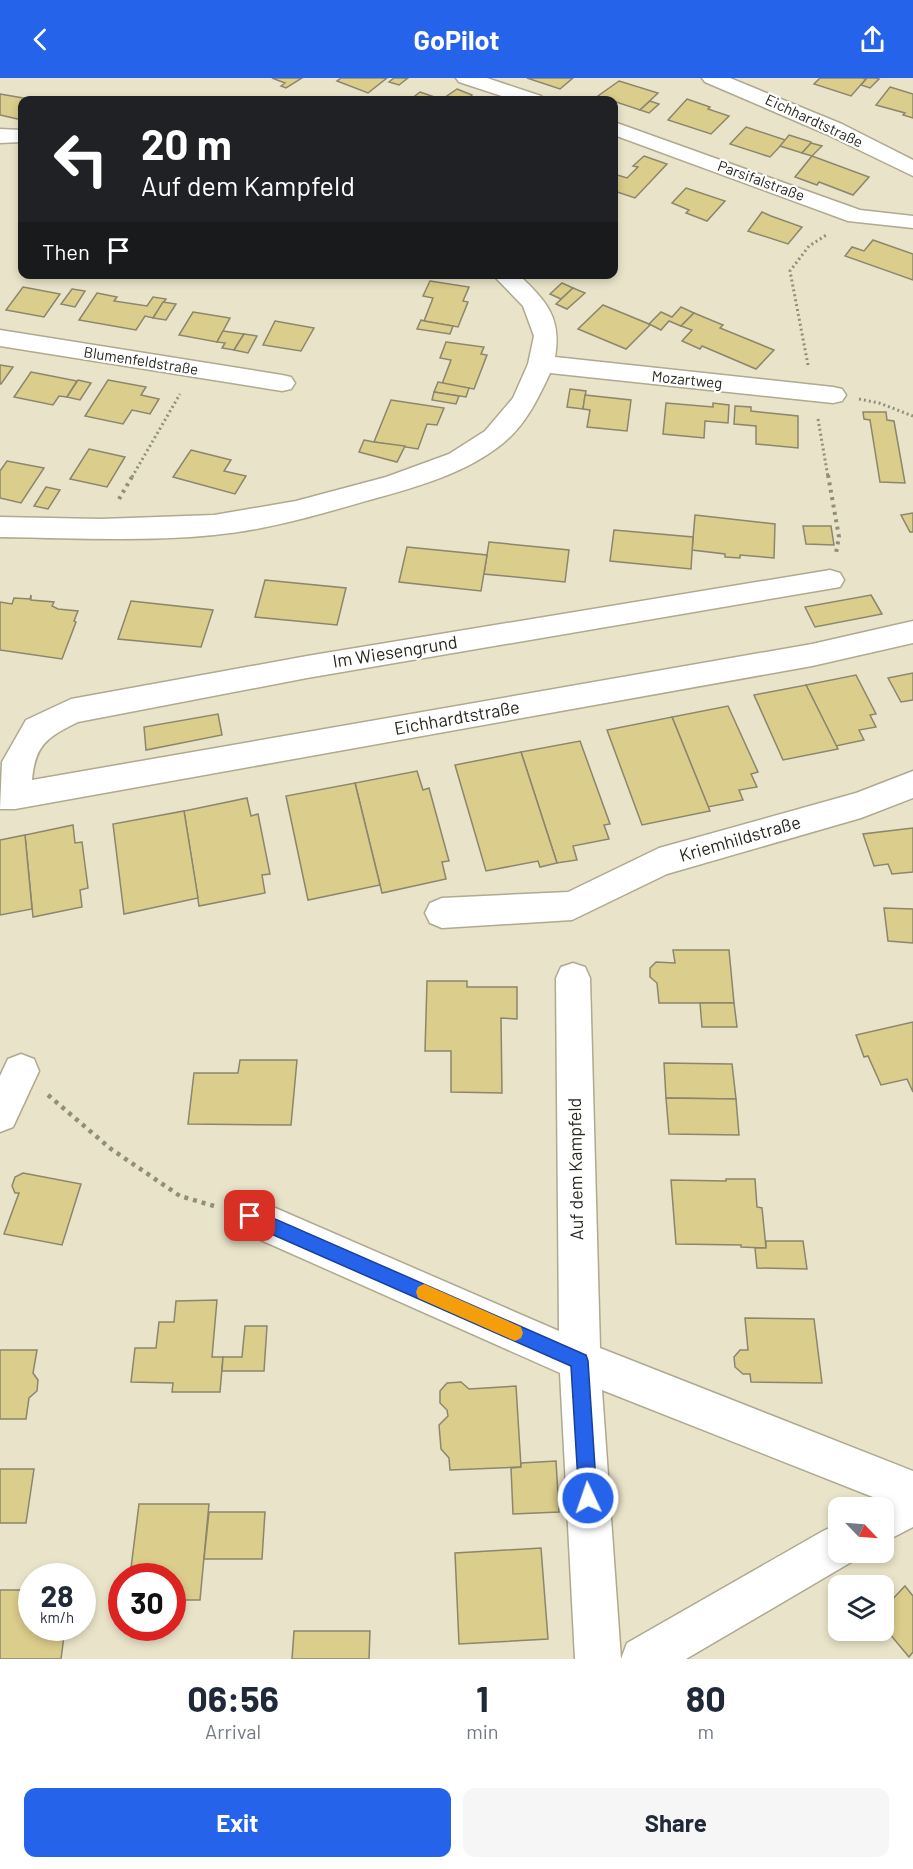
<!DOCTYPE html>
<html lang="en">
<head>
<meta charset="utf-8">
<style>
	:root { --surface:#fff; --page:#f6f6f7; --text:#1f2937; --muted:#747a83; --accent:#2563eb }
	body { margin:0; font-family:Barlow,sans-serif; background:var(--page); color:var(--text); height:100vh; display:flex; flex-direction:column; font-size:22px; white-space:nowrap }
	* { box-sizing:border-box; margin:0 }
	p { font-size:20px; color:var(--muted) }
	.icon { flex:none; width:33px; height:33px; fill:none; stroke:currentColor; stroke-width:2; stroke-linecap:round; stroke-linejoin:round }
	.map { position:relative; height:1581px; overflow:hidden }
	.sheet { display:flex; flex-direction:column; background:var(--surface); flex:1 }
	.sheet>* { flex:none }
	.hud { position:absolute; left:18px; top:18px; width:600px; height:183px; border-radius:12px; box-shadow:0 3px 9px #0003; background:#202124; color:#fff; overflow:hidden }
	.needle { width:39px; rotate:115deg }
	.controls { position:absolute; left:828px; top:1419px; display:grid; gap:12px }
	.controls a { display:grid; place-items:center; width:66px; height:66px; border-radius:12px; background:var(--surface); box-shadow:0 3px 9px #0003; font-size:30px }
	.speed { position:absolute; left:18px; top:1485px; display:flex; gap:12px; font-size:30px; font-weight:700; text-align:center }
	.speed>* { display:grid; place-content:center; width:78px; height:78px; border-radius:50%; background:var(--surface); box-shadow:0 3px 9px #0003; line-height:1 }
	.speed small { font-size:15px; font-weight:400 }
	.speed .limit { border:9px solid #d22; background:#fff; color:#111 }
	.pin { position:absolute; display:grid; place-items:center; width:51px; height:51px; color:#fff; margin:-26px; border-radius:12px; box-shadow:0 3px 9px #0006 }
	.me { position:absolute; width:66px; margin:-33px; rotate:357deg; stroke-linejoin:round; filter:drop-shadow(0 0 4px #0008) }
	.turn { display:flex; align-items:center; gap:21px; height:126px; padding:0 24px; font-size:27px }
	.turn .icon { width:78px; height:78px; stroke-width:2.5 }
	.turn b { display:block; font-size:42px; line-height:51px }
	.then { display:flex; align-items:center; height:57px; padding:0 24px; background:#0003; gap:12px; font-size:22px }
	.eta { display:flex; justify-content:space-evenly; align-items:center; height:102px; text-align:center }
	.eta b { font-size:36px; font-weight:700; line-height:42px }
	.primary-button { display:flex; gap:12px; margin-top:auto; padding:12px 24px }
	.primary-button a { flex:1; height:69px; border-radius:12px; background:var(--accent); color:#fff; font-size:24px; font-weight:700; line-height:69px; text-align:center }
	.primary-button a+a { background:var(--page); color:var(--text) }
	header { display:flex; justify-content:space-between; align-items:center; height:78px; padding:0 24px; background:var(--accent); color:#fff; font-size:27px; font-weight:700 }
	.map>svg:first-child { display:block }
	.building { fill:#dbcd8b; stroke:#8b866d; stroke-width:1.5 }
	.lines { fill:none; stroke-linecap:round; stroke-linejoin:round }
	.minor-casing { stroke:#aea98f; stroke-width:3 }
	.path-far2 { stroke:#918e7a; stroke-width:3; stroke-dasharray:2 3; stroke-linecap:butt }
	.path-far1 { stroke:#918e7a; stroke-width:4; stroke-dasharray:3 4.5; stroke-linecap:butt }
	.path { stroke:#918e7a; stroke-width:4.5; stroke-dasharray:4 5; stroke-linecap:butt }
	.minor { fill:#fff; fill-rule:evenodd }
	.route { fill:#2563eb; stroke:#184099; stroke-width:1.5 }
	.slow { fill:#f59e0b }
	.labels { text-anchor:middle; stroke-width:4.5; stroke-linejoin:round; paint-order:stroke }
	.far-street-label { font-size:15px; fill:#29271d; stroke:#fff }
	.street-label { font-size:18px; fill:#29271d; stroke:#fff }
</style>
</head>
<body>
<header><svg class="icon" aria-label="back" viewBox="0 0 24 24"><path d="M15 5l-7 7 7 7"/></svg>GoPilot<svg class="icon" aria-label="share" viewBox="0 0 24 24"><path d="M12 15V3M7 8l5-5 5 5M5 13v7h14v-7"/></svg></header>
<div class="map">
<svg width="913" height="1581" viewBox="0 0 913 1581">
	<rect width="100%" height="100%" fill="#e9e4c9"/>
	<!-- building -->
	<g class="building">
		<path d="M272 0H302L286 10 281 8 285 5Z"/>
		<path d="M341 0H387L368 15 337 3Z"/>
		<path d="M394 0H408L399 7 389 4Z"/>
		<path d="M527 0H573L560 11Z"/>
		<path d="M820 0H862L866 1 851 18 814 6Z"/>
		<path d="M867 0H876L879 1 870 10 861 7Z"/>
		<path d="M619 3 658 15 640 32 598 18Z"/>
		<path d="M890 9 913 16V40L903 37 905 35 876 27Z"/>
		<path d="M457 11 472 17 466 22 444 20Z"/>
		<path d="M420 14 443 22 411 21Z"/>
		<path d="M0 16 35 22H22V42L0 37Z"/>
		<path d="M687 21 710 29 708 31 729 38 711 56 668 42Z"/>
		<path d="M650 23 659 26 649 35 640 32Z"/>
		<path d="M746 49 785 62H786L770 79 730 66Z"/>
		<path d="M789 57 811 64V65L802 75 780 68Z"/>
		<path d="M811 65 822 68 812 78 802 75Z"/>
		<path d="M644 78 667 86 635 120 614 113V96L627 100 638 89 633 88Z"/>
		<path d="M812 78 869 99 853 117 819 104 817 107 795 99Z"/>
		<path d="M686 110 725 123 707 143 686 135 689 132 672 125Z"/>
		<path d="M762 134 771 138 802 149 788 166 748 153Z"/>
		<path d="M873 162 913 176V202L845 178 852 169 864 173Z"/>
		<path d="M430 203 469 209 463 223 468 224 458 249 424 243 433 220 423 218Z"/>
		<path d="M562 205 573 210 561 221 550 216Z"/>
		<path d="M23 209 60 216 44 239 6 232Z"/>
		<path d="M573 210 585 215 567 231 556 226Z"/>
		<path d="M72 211 85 213 75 229 61 226Z"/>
		<path d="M97 215 117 219 114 223 147 228 153 219 166 221 153 240 145 238 136 252 79 242Z"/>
		<path d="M163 224 176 226 166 242 153 240Z"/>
		<path d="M603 227 649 246 650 247 626 271 578 251Z"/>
		<path d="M681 229 694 235 681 248 669 243 661 252 649 246 661 234 672 239Z"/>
		<path d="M193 234 230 240 217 264 179 257Z"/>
		<path d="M694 235 723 247 720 250 774 272 756 291 702 268 700 271 682 263 692 252 681 248Z"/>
		<path d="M421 242 424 243 453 248 450 256 417 251Z"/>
		<path d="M275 243 314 250 301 273 263 267Z"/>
		<path d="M223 253 244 256 234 272 222 270 225 265 217 264Z"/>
		<path d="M244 256 257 258 248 275 234 272Z"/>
		<path d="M446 264 484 269 481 276 487 277 474 311 442 306 451 282 440 280Z"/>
		<path d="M0 287 13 289 1 306H0Z"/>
		<path d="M31 294 77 303 67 319 59 318 53 327 14 319Z"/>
		<path d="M78 302 91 305 80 322 67 319Z"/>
		<path d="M108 302 146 309 141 317 159 321 150 336 132 332 123 346 85 338Z"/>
		<path d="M438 304 469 310 466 319 434 314Z"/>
		<path d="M570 311 586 313 583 331 567 329Z"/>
		<path d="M434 314 459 318 456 326 432 322Z"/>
		<path d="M585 317 631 322 627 353 587 349 590 332 583 331Z"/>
		<path d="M391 322 444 330 437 347 427 346 418 371 374 364Z"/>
		<path d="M666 325 713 329V325L729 327 728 345 705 343 704 360 663 356Z"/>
		<path d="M735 328 751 329V333L798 338V370L756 366V348L734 346Z"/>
		<path d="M863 334H886L887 342 894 343 905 405 880 404 870 342 864 341Z"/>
		<path d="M364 362 374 364 405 368 397 384 359 374Z"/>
		<path d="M89 371 125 379 107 409 70 401Z"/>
		<path d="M191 372 231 382 224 393 246 398 235 416 173 399Z"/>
		<path d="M7 383 44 390 21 425 0 420V393Z"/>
		<path d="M46 409 60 412 48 431 34 428Z"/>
		<path d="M913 435V454H910L901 437Z"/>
		<path d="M695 437 775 446 774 480 740 477V480L725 479V476L692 472Z"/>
		<path d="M803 448H831L834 467 806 466Z"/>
		<path d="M614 452 693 459 691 491 610 483Z"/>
		<path d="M489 464 569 472 565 504 484 496Z"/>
		<path d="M407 469 487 477 481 513 399 504Z"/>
		<path d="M265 502 346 510 337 547 255 539Z"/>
		<path d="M31 517V522L54 524 52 528 58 531 78 533 74 543 76 544 62 581 0 572V524L12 526 14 520 30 521Z"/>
		<path d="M871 517 882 536 815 549 805 529Z"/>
		<path d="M131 523 213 532 201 569 118 561Z"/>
		<path d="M913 595V622L901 624 888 600Z"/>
		<path d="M856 597 876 636 870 637 876 649 859 652 864 662 836 668 806 607Z"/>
		<path d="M806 607 838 671 783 682 754 617Z"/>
		<path d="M728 628 758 694 751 696 757 709 739 712 743 722 708 729 672 639Z"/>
		<path d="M218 636 222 657 146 672 144 649Z"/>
		<path d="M672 639 710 733 642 747 607 652Z"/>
		<path d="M580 663 610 746 604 747 609 761 573 768 577 782 557 785 521 674Z"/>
		<path d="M521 674 557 785 540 789 538 783 486 793 455 687Z"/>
		<path d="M417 693 423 712 429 710 449 783 442 784 446 801 382 815 355 705Z"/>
		<path d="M355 705 380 807 308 822 286 718Z"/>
		<path d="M247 720 251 738 258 736 270 796 262 797 265 815 199 828 184 733Z"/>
		<path d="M184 733 198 820 124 836 113 746Z"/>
		<path d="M73 747 75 765 82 764 88 810 80 812 82 829 33 839 25 757Z"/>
		<path d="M913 750V794L892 796 888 786 874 788 863 756Z"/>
		<path d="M25 757 32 831 0 837V762Z"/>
		<path d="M884 830 913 831V865L888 863Z"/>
		<path d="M673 872H729L734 925H659L657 905 650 899V890L656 884 675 885Z"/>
		<path d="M427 903H467V909H517V941L501 940 502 1015 451 1014V973H425Z"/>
		<path d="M700 925H734L737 949H702Z"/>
		<path d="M913 944V1014L907 1001 881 1007 868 978 864 979 856 957Z"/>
		<path d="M240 982H297L291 1047 188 1046 194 995H238Z"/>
		<path d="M664 985 732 986 736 1021 666 1020Z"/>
		<path d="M666 1020 736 1021 739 1057 669 1056Z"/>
		<path d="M23 1095 81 1106 62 1167 4 1156 19 1115H15L12 1108 15 1099Z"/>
		<path d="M726 1101H755L757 1129 762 1130 766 1170 741 1169V1167L676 1166 671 1102 726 1103Z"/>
		<path d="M766 1163H803L807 1191 757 1190 755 1170H766Z"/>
		<path d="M217 1222 212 1279H223L220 1314H172L173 1305 131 1304 135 1270H156L159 1244H174L176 1223Z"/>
		<path d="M745 1240 814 1241 822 1305 751 1304 750 1296H743L735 1289 734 1279 740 1272H748Z"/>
		<path d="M245 1248H267L264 1293H222L223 1279H242Z"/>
		<path d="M0 1272H37L33 1295 38 1302 37 1313 29 1320 26 1341H0Z"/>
		<path d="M461 1304 469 1311 516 1308 521 1389 450 1392 449 1380 441 1371 439 1347 448 1338 447 1332 440 1325V1313L447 1305Z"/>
		<path d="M556 1383 559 1434 513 1436 511 1390 521 1389V1385Z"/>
		<path d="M0 1391H34L26 1445H0Z"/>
		<path d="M139 1426H209L200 1522H172V1498H130Z"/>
		<path d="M209 1434H265L262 1481H204Z"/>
		<path d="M541 1470 548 1561 459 1566 455 1475Z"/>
		<path d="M905 1508 913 1518V1574L909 1579 884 1549V1530Z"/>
		<path d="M0 1512H32V1550H65L61 1581H0Z"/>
		<path d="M294 1553H370L369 1581H292Z"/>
	</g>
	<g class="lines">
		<defs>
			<g id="minor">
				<path d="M456 0H487L541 18 545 22H514L459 4Z"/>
				<path d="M702 0H730L842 46 913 82V98L826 56 705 4Z"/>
				<path d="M614 44 860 132 913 138V150L848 143 614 57Z"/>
				<path d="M0 51 22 52V64L0 65Z"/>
				<path d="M492 196H518C546 223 562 239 555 279L833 309 842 311 846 317 842 323 833 325 550 295C538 321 525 348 502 366 466 395 417 409 373 421 321 436 268 452 214 457 143 464 71 460 0 459V439L101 441 214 437 296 423 386 399 449 376 485 353 513 320 528 286 534 258 523 228Z"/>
				<path d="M0 252 282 297 291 299 295 305 291 311 282 313 0 268Z"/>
				<path d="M830 492 840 495 844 502 840 509 307 600 78 644C48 659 35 666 32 702L812 566 913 543V565L812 588 15 731H0L2 684 26 642 71 621 307 578Z"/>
				<path d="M913 693V720L861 740 667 796 572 842 442 850 430 845 425 835 430 825 442 820 568 814 659 770 856 715Z"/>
				<path d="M573 885 585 889 590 900 600 1270 913 1393V1449L884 1464V1430H868L878 1421 602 1312 621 1581 627 1565 823 1453 838 1446V1474H857L853 1483 686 1581H575L560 1295 236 1151 231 1138 236 1125 250 1119 559 1253 556 900 561 889Z"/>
				<path d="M21 976 34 981 39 993 13 1049 0 1054V998L8 981Z"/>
			</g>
		</defs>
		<!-- minor casing -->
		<use href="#minor" class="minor-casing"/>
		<!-- path-far2 -->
		<g class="path-far2">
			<path d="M808 287 790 193 809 168 828 156"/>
			<path d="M859 321 879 325 913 338"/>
			<path d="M818 341 828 399"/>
			<path d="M132 399 180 316"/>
		</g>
		<!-- path-far1 -->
		<g class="path-far1">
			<path d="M828 397 839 459 836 475"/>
			<path d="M119 421 133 397"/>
		</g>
		<!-- path -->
		<path class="path" d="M48 1017 111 1071 180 1118 214 1128"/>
		<!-- minor -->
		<use href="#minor" class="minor"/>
	</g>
	<!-- route -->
	<path class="route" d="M250 1130 586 1277 588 1283 597 1420 594 1427 588 1429 582 1427 579 1420 571 1288 244 1144 242 1138 244 1133Z"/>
	<!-- slow -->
	<path class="slow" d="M424 1206 521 1249 523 1255 521 1260 515 1263 418 1220 416 1214 418 1209Z"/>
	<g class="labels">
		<!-- far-street labels -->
		<g class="far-street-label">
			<text transform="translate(814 43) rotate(25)" y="5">Eichhardtstraße</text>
			<text transform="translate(761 103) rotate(20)" y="5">Parsifalstraße</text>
			<text transform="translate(141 283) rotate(9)" y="5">Blumenfeldstraße</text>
			<text transform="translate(687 302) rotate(6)" y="5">Mozartweg</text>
		</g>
		<!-- street labels -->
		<g class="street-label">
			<text transform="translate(395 574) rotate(-9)" y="6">Im Wiesengrund</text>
			<text transform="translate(457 640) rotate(-10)" y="6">Eichhardtstraße</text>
			<text transform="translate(740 761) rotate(-16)" y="6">Kriemhildstraße</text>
			<text transform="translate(576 1091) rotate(-91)" y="6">Auf dem Kampfeld</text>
		</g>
	</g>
</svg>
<div class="controls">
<a><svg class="needle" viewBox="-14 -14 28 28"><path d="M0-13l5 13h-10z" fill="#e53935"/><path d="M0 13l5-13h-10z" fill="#747a83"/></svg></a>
<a><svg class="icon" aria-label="layers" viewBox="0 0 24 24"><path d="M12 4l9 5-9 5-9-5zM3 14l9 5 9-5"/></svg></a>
</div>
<div class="speed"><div>28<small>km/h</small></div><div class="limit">30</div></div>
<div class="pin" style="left:250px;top:1138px;background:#d93025"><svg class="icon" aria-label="arrive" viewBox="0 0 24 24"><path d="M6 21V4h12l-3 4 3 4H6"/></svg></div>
<svg class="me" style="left:588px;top:1420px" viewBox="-20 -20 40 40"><circle r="17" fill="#2563eb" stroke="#fff" stroke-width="3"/><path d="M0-11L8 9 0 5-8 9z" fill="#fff"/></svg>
<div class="hud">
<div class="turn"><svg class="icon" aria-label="left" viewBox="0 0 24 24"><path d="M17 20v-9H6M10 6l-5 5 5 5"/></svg><div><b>20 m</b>Auf dem Kampfeld</div></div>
<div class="then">Then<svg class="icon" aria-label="arrive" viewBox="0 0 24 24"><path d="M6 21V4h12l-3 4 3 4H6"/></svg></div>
</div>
</div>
<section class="sheet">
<div class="eta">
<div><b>06:56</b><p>Arrival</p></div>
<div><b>1</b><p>min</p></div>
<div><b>80</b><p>m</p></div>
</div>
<div class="primary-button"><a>Exit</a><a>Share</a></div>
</section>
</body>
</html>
